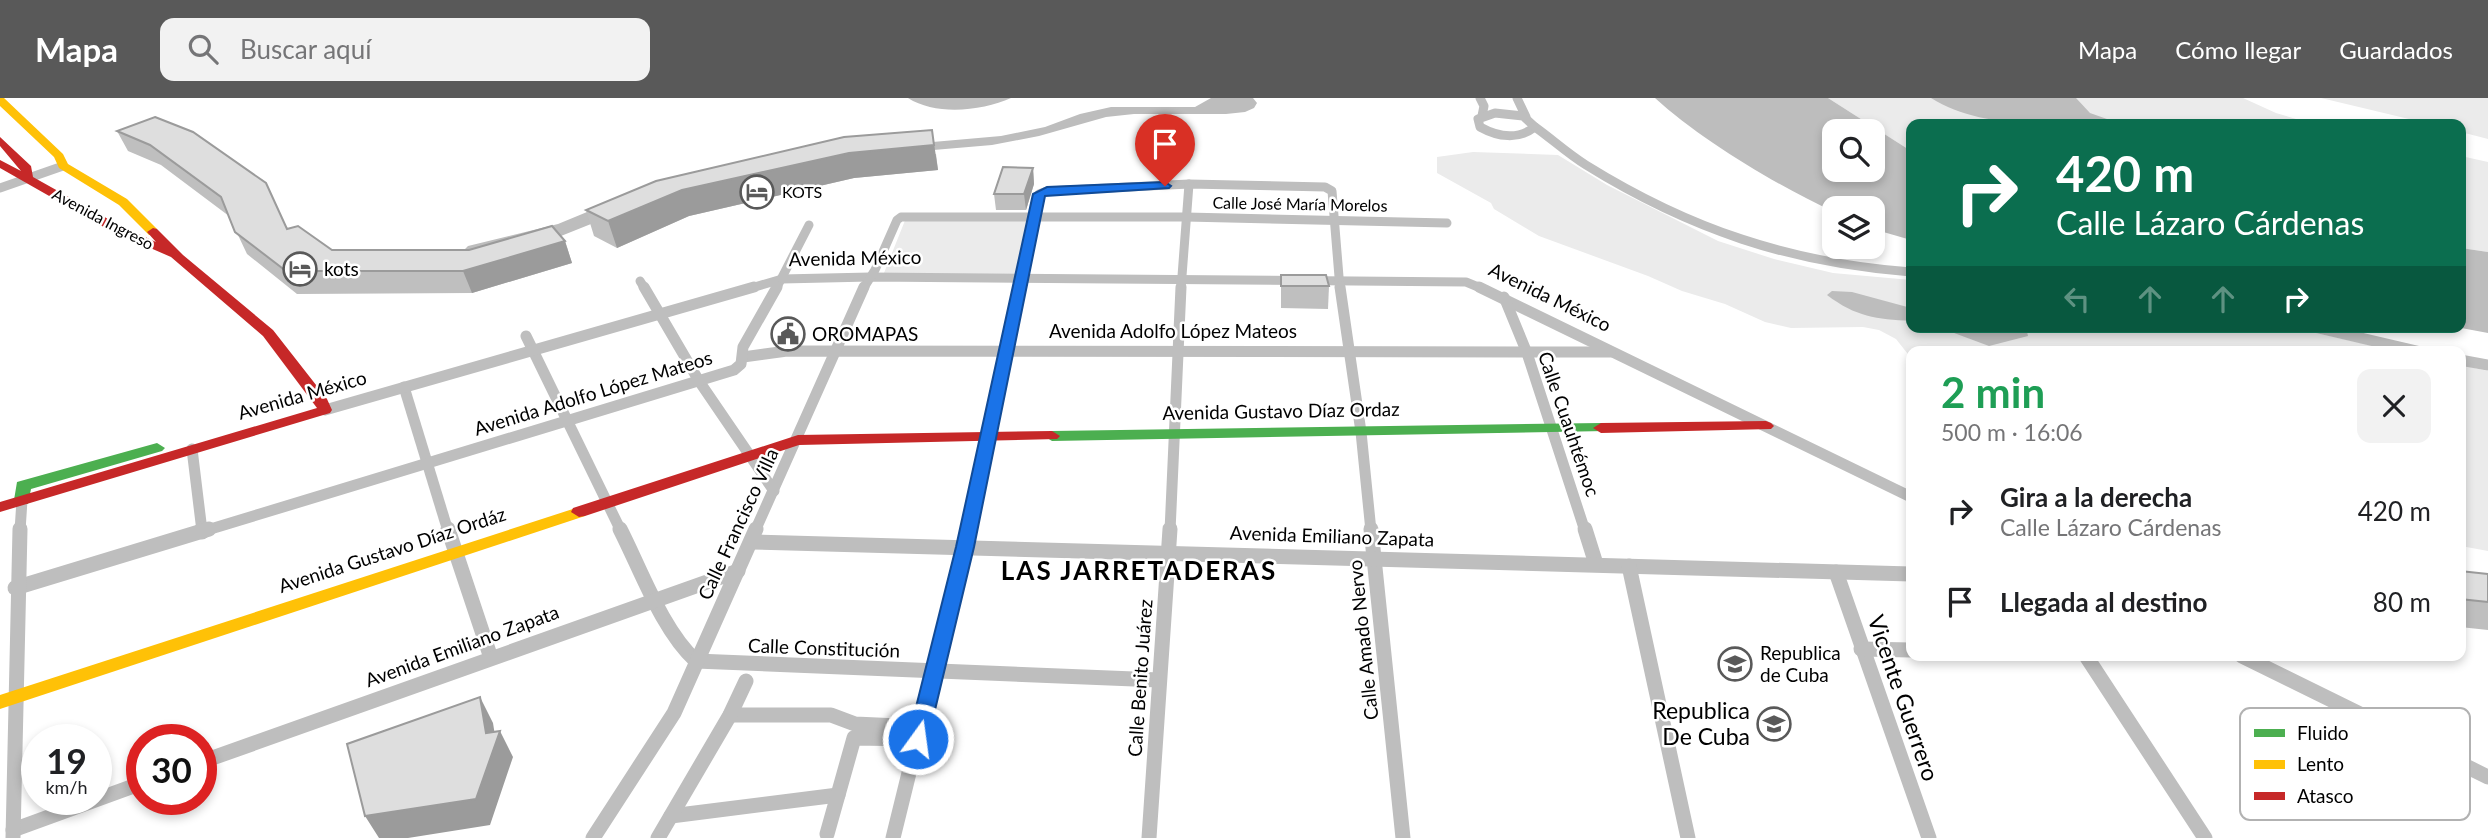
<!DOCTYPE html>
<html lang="es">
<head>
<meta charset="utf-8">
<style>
	:root { --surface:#fff; --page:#f2f2f2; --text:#202124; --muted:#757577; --accent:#595959 }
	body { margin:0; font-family:Lato,sans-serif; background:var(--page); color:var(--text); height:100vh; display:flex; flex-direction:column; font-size:26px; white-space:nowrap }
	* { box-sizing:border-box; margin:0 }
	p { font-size:23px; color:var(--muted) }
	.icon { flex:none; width:38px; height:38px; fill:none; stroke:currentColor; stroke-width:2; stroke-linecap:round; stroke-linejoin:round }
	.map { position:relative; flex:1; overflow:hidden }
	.panel { position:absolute; left:1906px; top:248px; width:560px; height:315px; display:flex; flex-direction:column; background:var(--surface); border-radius:14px; box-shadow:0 4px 10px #0003 }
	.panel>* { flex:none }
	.banner { position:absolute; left:1906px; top:21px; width:560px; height:214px; border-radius:14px; box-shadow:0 4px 10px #0003; background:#0b6e4f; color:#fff; overflow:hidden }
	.controls { position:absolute; left:1822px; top:21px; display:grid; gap:14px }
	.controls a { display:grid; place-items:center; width:63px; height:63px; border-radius:14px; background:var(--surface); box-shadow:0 4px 10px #0003; font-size:35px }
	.speed { position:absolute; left:21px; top:626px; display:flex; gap:14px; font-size:35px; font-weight:700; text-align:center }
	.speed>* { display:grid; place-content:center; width:91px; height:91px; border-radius:50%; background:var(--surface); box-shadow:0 4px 10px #0003; line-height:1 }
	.speed small { font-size:18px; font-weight:400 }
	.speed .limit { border:10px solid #d22; background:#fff; color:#111 }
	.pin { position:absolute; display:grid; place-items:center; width:60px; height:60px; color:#fff; margin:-72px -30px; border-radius:50% 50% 50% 0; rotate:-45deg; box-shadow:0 0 7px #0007 }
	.pin .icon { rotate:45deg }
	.me { position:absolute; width:77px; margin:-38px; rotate:14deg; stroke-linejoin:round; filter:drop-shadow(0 0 5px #0008) }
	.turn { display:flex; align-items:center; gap:24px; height:147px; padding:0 35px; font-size:32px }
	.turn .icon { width:91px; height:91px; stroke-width:2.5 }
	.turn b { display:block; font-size:49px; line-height:60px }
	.lanes { display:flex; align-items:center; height:66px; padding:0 35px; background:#0003; justify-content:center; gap:35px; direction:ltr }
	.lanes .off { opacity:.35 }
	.round { display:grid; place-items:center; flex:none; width:74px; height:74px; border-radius:14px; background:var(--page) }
	.head { display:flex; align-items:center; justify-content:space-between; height:119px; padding:0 35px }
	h1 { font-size:42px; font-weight:700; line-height:52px; color:#1e9e55 }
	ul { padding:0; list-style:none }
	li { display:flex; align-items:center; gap:21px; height:91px; padding:0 35px }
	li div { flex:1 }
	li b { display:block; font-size:26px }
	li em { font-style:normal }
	header { display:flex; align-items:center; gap:42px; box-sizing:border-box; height:98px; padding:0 35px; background:var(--accent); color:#fff }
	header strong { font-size:33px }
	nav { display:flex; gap:38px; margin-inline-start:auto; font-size:24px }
	.search { width:490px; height:63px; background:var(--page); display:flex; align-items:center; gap:18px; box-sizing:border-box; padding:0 24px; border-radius:14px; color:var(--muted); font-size:26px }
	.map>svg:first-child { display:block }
	.green { fill:#ebebeb }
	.water { fill:#bdbdbd; fill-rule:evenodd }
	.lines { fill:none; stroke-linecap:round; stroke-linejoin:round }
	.street-far2 { stroke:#bebebe; stroke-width:9 }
	.street-far1 { stroke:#bebebe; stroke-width:11 }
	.street { stroke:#bebebe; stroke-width:15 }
	.fast { fill:#4caf50; fill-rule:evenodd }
	.slow { fill:#ffc107; fill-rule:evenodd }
	.jam { fill:#c62828; fill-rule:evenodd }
	.wall { fill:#bfbfbf }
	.shaded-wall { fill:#9b9b9b }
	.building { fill:#dedede; stroke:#9b9b9b; stroke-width:2 }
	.route { fill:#1a73e8; stroke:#114b97; stroke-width:2 }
	.labels { text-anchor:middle; stroke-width:5; stroke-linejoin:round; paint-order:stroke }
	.far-poi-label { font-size:16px; fill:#000; stroke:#fff; text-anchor:start }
	.far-street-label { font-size:16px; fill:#000; stroke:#fff }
	.street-label { font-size:19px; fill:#000; stroke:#fff }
	.poi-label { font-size:19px; fill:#000; stroke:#fff; text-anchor:start }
	.near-street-label { font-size:23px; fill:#000; stroke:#fff }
	.near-poi-label { font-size:23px; fill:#000; stroke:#fff; text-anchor:end }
	.district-label { font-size:26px; font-weight:bold; letter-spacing:2px; fill:#000; stroke:#fff }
	.key { fill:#fff; stroke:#b2b2b2; stroke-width:2 }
	.key-label { font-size:19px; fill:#000 }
</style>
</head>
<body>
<header>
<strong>Mapa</strong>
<div class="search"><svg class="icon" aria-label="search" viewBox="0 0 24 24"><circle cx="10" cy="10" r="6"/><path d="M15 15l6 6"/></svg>Buscar aquí</div>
<nav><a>Mapa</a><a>Cómo llegar</a><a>Guardados</a></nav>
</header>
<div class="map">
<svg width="2488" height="740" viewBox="0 0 2488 740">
	<rect width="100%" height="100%" fill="#fff"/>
	<!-- green -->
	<g class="green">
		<path d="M1828 0H2243L2276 15 2313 26H1911V53Z"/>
		<path d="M2321 0H2488V41L2461 34 2460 26H2430Z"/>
		<path d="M1473 54 1558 57 1607 87 1718 143 1774 161 1833 175 1911 182V229H2289L2401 254H1911V260L1896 241 1879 232 1863 229 1791 230 1765 224 1725 206 1682 193 1648 178 1539 138 1494 111 1491 105 1437 75V59Z"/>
		<path d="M2461 58 2488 64V154L2461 150Z"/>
		<path d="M906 120 1028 121 1015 177 884 175Z"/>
		<path d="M2460 267 2488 273V453L2461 448Z"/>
	</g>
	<!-- water -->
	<g class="water">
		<path d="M908 0H1011C982 13 936 18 908 0Z"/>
		<path d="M1211 0H1253L1257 5 1254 10 1245 14 1226 16H1134L1106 19 1039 38 992 47 910 54 621 114 556 140 461 155 468 148 558 126 621 100 910 46 1001 38 1045 29 1080 16 1111 9H1195Z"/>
		<path d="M1655 0H1828L1911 53V142L1873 131 1872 110H1834V114C1778 88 1701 42 1655 0ZM1872 33V72H1834V33Z"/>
		<path d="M1931 0H2076L2090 15 2121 26C2062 26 1983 33 1931 0Z"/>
		<path d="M2461 150 2488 154V235L2456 229H2460Z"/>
		<path d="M1832 193 1852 194 1911 210V223C1876 221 1856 219 1827 197Z"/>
		<path d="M1938 229H2026L2028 238 1989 248Z"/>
	</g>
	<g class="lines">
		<!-- street-far2 -->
		<g class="street-far2">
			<path d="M1480 0 1484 8 1482 18"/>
			<path d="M1517 0 1526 19"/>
			<path d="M1495 15 1523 18 1535 29C1518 42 1498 39 1480 29L1478 21Z"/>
			<path d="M1535 29C1552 41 1568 56 1586 67 1689 131 1790 165 1911 174"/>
			<path d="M0 90 63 68"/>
			<path d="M640 183 645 191"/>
			<path d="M748 191 782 181 870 179 1466 184 1483 191"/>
			<path d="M776 191 809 127"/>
			<path d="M863 191 875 172 897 122 901 119H1186L1447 125"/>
			<path d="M1019 191 1039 96 1047 93 1189 86 1325 89 1332 93 1340 191"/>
			<path d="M1181 191 1189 86"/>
		</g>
		<!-- street-far1 -->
		<g class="street-far1">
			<path d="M644 189 699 283 774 393"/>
			<path d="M1340 189 1361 334 1371 433"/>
			<path d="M1479 189 1911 399"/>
			<path d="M1504 199 1527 255 1585 433"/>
			<path d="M2314 229 2421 254"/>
			<path d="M526 238 621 433"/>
			<path d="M743 259 787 253 1610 254"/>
			<path d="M2460 262 2488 267"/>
			<path d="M404 289 448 433"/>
			<path d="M325 312 754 189"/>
			<path d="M192 351 202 433"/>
			<path d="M20 433 22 402"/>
			<path d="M204 433 734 272 741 266 743 249 777 189"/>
			<path d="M755 433 864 189"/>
			<path d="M968 433 1019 189"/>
			<path d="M1170 433 1181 189"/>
		</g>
		<!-- street -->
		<g class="street">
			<path d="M202 431V434"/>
			<path d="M448 431 491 560"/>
			<path d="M620 431C641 472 662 532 696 563L1159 582"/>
			<path d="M1371 431 1403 740"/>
			<path d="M1585 431 1596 466"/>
			<path d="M752 444 1911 476"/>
			<path d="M1629 468 1688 740"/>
			<path d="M1836 474 1929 740"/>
			<path d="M15 490 209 431"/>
			<path d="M1861 551 1911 552"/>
			<path d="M2086 558 2205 740"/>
			<path d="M2242 558 2488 679"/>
			<path d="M730 617H831L855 626 921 629"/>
			<path d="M201 664 738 473"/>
			<path d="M671 718 838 697"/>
			<path d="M13 732 142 685"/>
			<path d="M827 736 854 640 918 641"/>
			<path d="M13 740 20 431"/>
			<path d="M593 740 674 615 756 431"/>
			<path d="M658 740 730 617 746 583"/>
			<path d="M893 740 969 431"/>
			<path d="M1149 740 1170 431"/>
		</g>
		<!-- fast -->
		<g class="fast">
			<path d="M1601 325 1606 327 1609 330 1606 333 1052 343 1044 338 1052 333Z"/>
			<path d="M157 345 165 350 162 353 31 391 28 406H16L14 402 17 384Z"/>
		</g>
		<!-- slow -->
		<g class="slow">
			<path d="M0 0H4L63 56 68 66 127 101 157 131V137H149L119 107 59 70 54 59 0 8Z"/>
			<path d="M579 409 585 410 587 414 585 418 0 611V597Z"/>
		</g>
		<!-- jam -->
		<g class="jam">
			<path d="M0 39 31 68 33 79 117 126 156 144 147 134 153 130 157 131 183 157 273 232 327 301 332 312 330 315 0 414V404L317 310 263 238 171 159 109 132 0 70V62L21 73 0 48Z"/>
			<path d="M1766 323 1771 325 1774 328 1771 331 1601 335 1593 330 1601 325Z"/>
			<path d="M1052 333 1060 338 1057 341 799 347 585 418 579 419 571 414 573 410 798 337Z"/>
		</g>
	</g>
	<!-- wall -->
	<g class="wall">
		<path d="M155 19 288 131 332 152H469L565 143 572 165 472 195 297 196 247 156 229 118 161 67 128 53 117 33Z"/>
		<path d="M936 56 938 72 854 80 689 118 617 150 594 138 586 112Z"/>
		<path d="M1033 70 1034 86 1026 112H996L994 96Z"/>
		<path d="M1281 177 1329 188 1328 211 1281 210Z"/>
		<path d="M2460 473 2488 476V532L2460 529Z"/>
	</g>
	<!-- shaded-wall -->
	<g class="shaded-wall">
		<path d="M932 32 938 72 854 80 689 118 617 150 608 123 682 92Z"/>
		<path d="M1033 70 1034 86 1026 112 1024 96Z"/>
		<path d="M565 143 572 165 472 195 463 173Z"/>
		<path d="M480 599 493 625 496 644 500 633 513 659 490 727 408 740H379L365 718 486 635Z"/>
	</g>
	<!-- building -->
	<g class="building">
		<path d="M155 19 193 34 266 85 287 131 298 128 332 152H469L552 128 565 143 463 173H286L235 134 221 99 150 47 117 33Z"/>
		<path d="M932 32 934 47 849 55 682 92 608 123 586 112 656 83 844 39Z"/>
		<path d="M1003 69 1033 70 1024 96H994Z"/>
		<path d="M1281 177H1326L1329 188H1281Z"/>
		<path d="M2460 473 2488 476V504L2460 501Z"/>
		<path d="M480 599 486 635 500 633 476 701 365 718 347 646Z"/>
	</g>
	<!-- route -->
	<path class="route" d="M1165 84 1171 88 1169 90 1045 98 974 449 928 641 925 646 918 649 911 646 908 641 956 449 1033 96 1047 89Z"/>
	<!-- icons -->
	<defs>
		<symbol id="hotel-ring" viewBox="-11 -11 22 22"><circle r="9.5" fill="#fff" stroke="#595959" stroke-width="1.5"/><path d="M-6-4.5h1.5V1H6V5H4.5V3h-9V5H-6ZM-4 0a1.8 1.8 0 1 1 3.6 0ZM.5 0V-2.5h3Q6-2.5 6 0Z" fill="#595959"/></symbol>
		<symbol id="civic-ring" viewBox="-11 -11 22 22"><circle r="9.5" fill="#fff" stroke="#595959" stroke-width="1.5"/><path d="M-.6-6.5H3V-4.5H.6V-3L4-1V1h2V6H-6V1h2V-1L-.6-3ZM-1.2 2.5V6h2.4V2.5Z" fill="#595959"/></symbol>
		<symbol id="school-ring" viewBox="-11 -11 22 22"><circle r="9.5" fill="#fff" stroke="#595959" stroke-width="1.5"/><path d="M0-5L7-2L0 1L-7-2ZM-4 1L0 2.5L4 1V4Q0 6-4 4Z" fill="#595959"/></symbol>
	</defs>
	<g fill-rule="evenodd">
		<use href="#hotel-ring" x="738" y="75" width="38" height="38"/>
		<use href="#hotel-ring" x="281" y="152" width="38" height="38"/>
		<use href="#civic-ring" x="769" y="217" width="38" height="38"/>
		<use href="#school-ring" x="1716" y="547" width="38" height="38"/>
		<use href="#school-ring" x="1755" y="607" width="38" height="38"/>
	</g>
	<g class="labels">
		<!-- far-poi labels -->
		<g class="far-poi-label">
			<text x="782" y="100">KOTS</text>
		</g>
		<!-- far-street labels -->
		<g class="far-street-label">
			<text transform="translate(1300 106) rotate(1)" y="6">Calle José María Morelos</text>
			<text transform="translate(103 121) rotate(28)" y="6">Avenida Ingreso</text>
		</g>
		<!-- street labels -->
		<g class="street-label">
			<text transform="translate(855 160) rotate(-1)" y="7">Avenida México</text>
			<text transform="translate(1550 199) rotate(26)" y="7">Avenida México</text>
			<text x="1173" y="240">Avenida Adolfo López Mateos</text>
			<text transform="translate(593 295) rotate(-17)" y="7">Avenida Adolfo López Mateos</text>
			<text transform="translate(302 297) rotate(-16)" y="7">Avenida México</text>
			<text transform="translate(1281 313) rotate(-1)" y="7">Avenida Gustavo Díaz Ordaz</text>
			<text transform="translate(1569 326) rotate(71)" y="7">Calle Cuauhtémoc</text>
			<text transform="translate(738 426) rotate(-65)" y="7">Calle Francisco Villa</text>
			<text transform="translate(1332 438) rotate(2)" y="7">Avenida Emiliano Zapata</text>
			<text transform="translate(392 452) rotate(-18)" y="7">Avenida Gustavo Díaz Ordáz</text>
			<text transform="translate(1363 542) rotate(-96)" y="7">Calle Amado Nervo</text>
			<text transform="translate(462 548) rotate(-20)" y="7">Avenida Emiliano Zapata</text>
			<text transform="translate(824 550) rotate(2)" y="7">Calle Constitución</text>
			<text transform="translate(1140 580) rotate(-86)" y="7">Calle Benito Juárez</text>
		</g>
		<!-- poi labels -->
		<g class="poi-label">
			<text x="324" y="178">kots</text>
			<text x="812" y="243">OROMAPAS</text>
			<text x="1760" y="562">Republica<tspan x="1760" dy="22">de Cuba</tspan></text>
		</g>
		<!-- near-street labels -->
		<g class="near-street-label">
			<text transform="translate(1903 600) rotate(71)" y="8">Vicente Guerrero</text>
		</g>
		<!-- near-poi labels -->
		<g class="near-poi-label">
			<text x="1750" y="621">Republica<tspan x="1750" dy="26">De Cuba</tspan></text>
		</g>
		<!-- district labels -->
		<g class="district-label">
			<text x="1139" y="482">LAS JARRETADERAS</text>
		</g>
	</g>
	<!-- legend -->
	<rect x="2240" y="610" width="230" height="112" rx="10" class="key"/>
	<rect x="2254" y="631" width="31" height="8" fill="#4caf50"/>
	<rect x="2254" y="662" width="31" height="9" fill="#ffc107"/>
	<rect x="2254" y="694" width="31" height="8" fill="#c62828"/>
	<g class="key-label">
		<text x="2297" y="642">Fluido</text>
		<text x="2297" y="673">Lento</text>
		<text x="2297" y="705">Atasco</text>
	</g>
</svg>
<div class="controls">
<a><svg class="icon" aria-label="search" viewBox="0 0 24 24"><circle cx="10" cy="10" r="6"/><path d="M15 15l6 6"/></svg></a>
<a><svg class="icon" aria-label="layers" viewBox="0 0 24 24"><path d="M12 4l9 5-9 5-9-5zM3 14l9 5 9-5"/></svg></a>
</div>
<div class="speed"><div>19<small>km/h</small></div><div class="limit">30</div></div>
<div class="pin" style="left:1165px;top:88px;background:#d93025"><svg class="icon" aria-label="arrive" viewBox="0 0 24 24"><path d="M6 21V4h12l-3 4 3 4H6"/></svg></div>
<svg class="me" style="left:918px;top:641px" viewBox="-20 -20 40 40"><circle r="17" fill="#1a73e8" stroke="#fff" stroke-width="3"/><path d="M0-11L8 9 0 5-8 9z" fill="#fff"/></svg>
<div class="banner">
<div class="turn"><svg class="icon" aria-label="right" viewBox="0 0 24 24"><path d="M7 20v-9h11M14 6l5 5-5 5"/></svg><div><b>420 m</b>Calle Lázaro Cárdenas</div></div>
<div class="lanes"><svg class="icon off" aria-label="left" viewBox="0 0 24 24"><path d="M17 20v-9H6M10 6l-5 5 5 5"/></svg><svg class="icon off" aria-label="ahead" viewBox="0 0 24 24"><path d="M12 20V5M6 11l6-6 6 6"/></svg><svg class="icon off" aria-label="ahead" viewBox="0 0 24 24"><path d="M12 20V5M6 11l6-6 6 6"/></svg><svg class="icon" aria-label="right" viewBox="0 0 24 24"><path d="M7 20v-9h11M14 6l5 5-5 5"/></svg></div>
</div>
<section class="panel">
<div class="head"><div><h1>2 min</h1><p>500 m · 16:06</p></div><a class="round"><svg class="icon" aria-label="close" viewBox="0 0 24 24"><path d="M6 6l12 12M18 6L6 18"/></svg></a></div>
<ul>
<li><svg class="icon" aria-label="right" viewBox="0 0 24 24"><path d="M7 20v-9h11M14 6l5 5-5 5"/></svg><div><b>Gira a la derecha</b><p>Calle Lázaro Cárdenas</p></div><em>420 m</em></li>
<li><svg class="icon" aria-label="arrive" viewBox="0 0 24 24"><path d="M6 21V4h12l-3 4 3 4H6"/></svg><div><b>Llegada al destino</b></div><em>80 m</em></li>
</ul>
</section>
</div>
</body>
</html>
